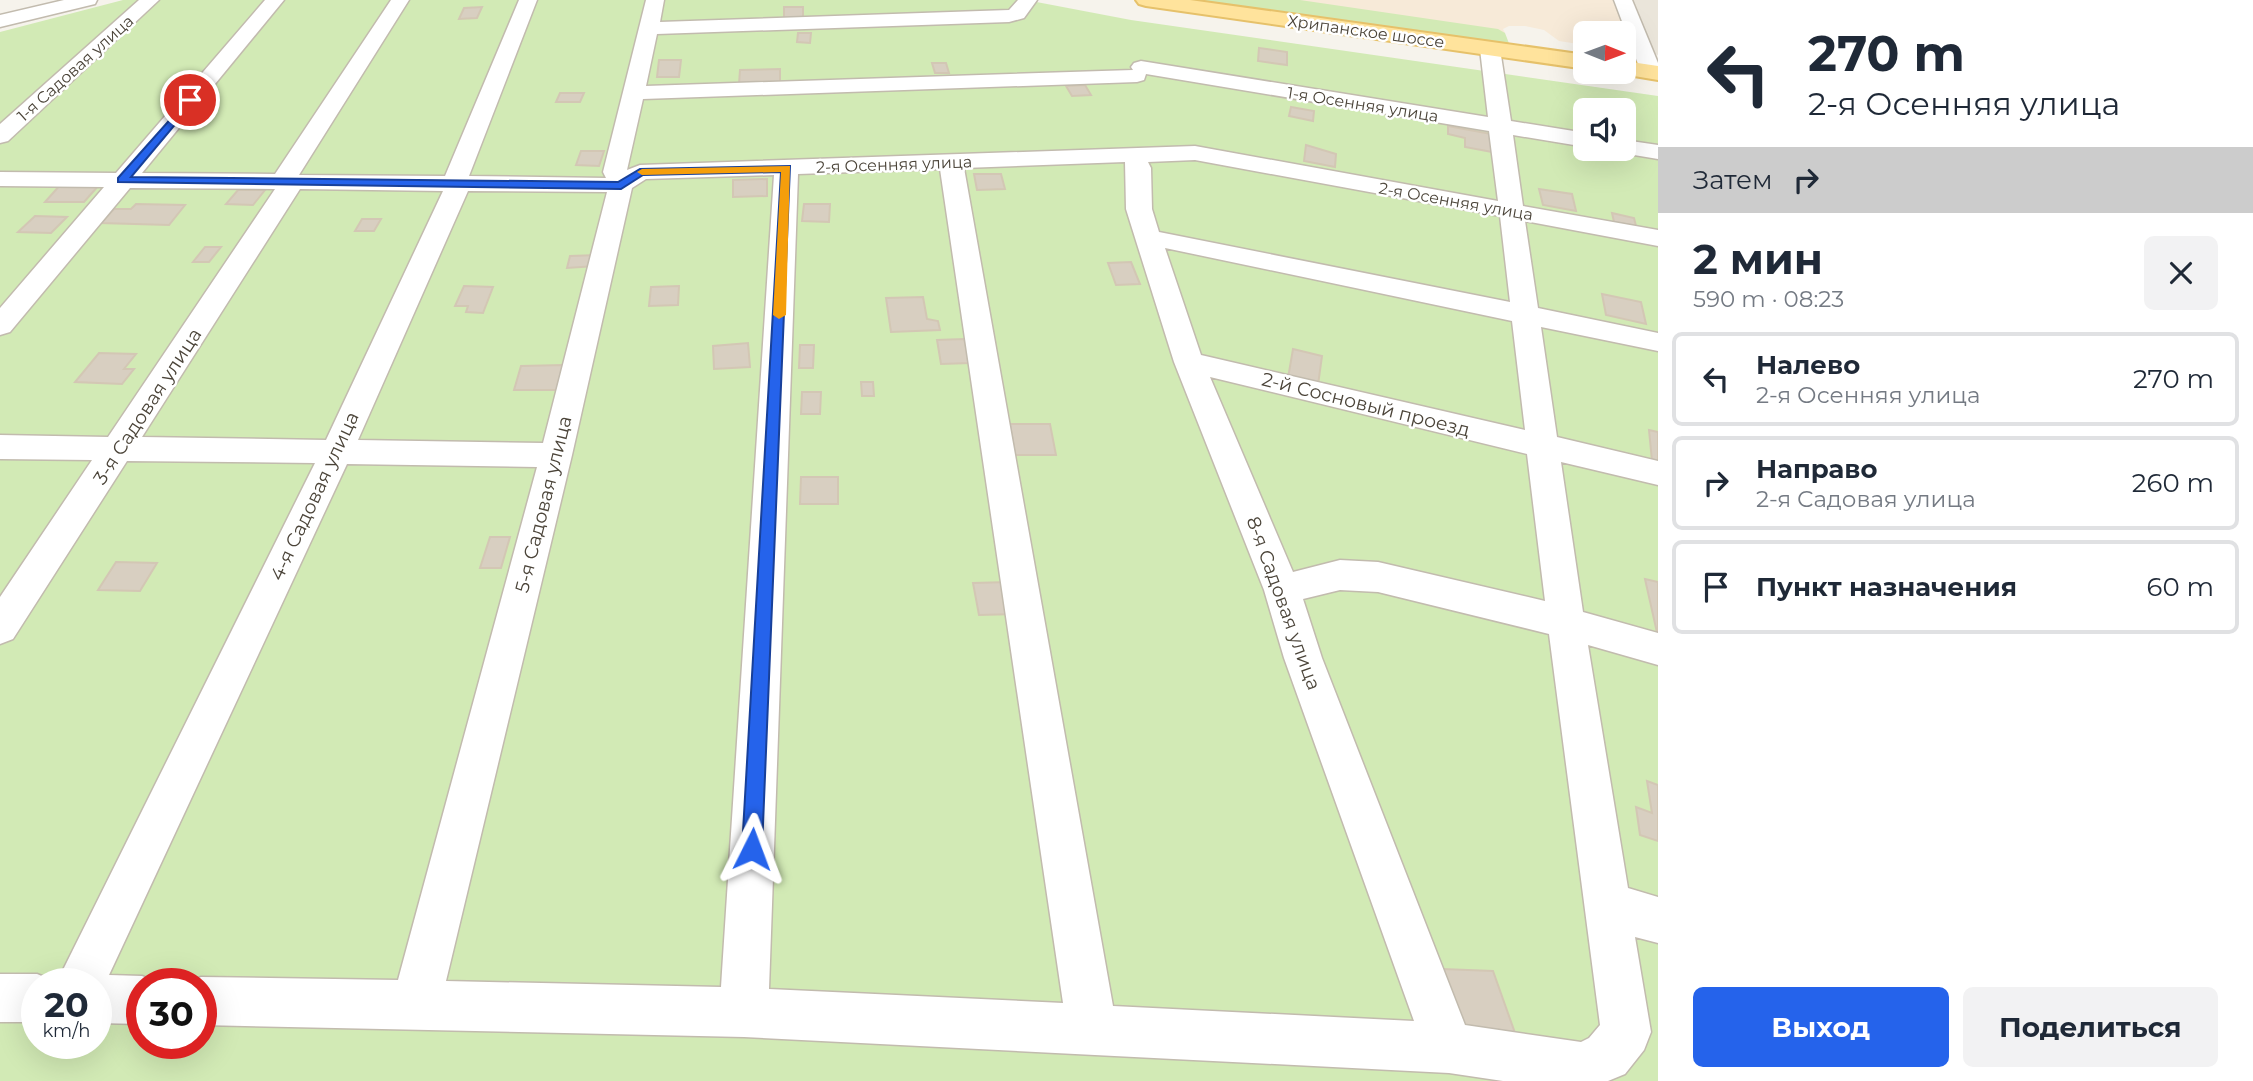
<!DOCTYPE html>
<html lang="ru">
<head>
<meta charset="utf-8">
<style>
	:root { --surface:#fff; --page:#f2f2f3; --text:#1f2937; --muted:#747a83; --line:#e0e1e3; --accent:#2563eb }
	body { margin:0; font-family:Montserrat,sans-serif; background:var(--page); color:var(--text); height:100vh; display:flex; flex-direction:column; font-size:26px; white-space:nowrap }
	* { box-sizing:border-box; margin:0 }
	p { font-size:23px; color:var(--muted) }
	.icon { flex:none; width:38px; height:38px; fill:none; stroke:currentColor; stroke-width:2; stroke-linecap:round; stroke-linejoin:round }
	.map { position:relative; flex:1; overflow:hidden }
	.sheet { display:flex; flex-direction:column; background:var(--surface); width:595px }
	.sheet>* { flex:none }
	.hud { background:#fff; color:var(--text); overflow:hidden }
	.needle { width:46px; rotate:91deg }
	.controls { position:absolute; left:1573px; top:21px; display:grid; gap:14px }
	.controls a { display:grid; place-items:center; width:63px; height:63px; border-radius:10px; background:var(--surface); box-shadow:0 7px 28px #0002; font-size:35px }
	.speed { position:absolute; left:21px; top:968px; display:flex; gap:14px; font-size:35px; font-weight:700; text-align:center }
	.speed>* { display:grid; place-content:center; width:91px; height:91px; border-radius:50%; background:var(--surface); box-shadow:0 7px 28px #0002; line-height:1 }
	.speed small { font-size:18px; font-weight:400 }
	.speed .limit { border:10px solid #d22; background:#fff; color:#111 }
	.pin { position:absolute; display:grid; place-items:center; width:60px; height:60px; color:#fff; margin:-30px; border:4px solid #fff; border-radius:50%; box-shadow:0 2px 7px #0007 }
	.me { position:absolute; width:77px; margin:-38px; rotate:3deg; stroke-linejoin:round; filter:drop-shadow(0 0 5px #0008) }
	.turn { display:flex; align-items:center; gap:24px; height:147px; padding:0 35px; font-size:32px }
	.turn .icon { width:91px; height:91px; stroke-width:2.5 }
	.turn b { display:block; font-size:49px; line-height:60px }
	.then { display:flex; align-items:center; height:66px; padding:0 35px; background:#0003; gap:14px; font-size:26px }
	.round { display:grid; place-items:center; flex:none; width:74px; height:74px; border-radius:10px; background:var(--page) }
	.headline { display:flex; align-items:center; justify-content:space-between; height:119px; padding:0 35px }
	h1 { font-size:42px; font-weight:700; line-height:52px }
	.button { display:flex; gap:14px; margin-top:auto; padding:14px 35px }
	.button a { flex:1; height:80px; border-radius:10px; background:var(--accent); color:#fff; font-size:28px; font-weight:700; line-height:80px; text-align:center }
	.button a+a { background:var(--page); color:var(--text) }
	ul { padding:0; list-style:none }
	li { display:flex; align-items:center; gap:21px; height:94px; margin:0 14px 10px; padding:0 21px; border:4px solid var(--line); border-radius:10px }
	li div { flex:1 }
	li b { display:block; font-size:26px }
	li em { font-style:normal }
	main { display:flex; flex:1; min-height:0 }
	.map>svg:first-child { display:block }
	.residential { fill:#eae5da }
	.commercial { fill:#f7ead8 }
	.green { fill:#d2eab5; fill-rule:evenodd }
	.building { fill:#d8cfc1; stroke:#d3c7b4; stroke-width:2 }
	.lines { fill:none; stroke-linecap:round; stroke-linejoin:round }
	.minor-casing { stroke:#c2bbae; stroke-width:3 }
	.major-casing { stroke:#e6c16a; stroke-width:4 }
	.minor { fill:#fff; fill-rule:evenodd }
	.major { fill:#ffe39c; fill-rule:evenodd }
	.route { fill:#2563eb; stroke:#184099; stroke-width:2 }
	.slow { fill:#f59e0b }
	.labels { text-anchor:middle; stroke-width:5; stroke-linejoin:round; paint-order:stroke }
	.far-street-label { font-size:16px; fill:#4b4439; stroke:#fff }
	.street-label { font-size:19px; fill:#4b4439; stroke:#fff }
</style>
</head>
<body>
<main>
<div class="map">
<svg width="1658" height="1081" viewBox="0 0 1658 1081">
	<rect width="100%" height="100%" fill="#f6f3ec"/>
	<!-- residential -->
	<path class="residential" d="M1626 0H1658V55L1642 52Z"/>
	<!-- commercial -->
	<path class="commercial" d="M1267 0H1617L1638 52 1624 50V33H1586L1585 45 1559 41 1544 30 1525 26H1509L1503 29 1505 33Z"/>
	<!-- green -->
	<g class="green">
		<path d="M123 0H1026L1131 20 1658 96V1081H0V32ZM1586 110H1624V149H1586ZM37 984H96V1043H37ZM142 984H201V1043H142Z"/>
		<path d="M1190 0H1300L1498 29 1505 33 1510 46Z"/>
	</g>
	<!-- building -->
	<g class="building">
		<path d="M482 7 477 18 459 19 464 8Z"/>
		<path d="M784 7H803V17L784 18Z"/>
		<path d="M798 33H811L810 43 797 42Z"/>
		<path d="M1259 48 1287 52V65L1258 61Z"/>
		<path d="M659 60H681L679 77H657Z"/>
		<path d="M932 63H946L949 73H935Z"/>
		<path d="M780 69V83L739 84 740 70Z"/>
		<path d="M1085 85 1091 95 1072 96 1066 86Z"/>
		<path d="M560 93H584L580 102H556Z"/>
		<path d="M1291 107 1314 111 1313 121 1289 116Z"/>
		<path d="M1448 126 1491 134 1492 152 1465 147V138L1448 134Z"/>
		<path d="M1306 145 1336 154 1335 167 1304 161Z"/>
		<path d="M581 151H604L599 166 576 165Z"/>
		<path d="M974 174H1001L1005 189 977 190Z"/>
		<path d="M767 179V196L733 197V180Z"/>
		<path d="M61 184H100L84 202H45Z"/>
		<path d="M1539 189 1572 194 1576 211 1543 205Z"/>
		<path d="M238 190H265L253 205 226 204Z"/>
		<path d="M136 204 185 205 169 225 101 223 114 209H131Z"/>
		<path d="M804 204H830L829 222 802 221Z"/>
		<path d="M1612 213 1634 218 1636 226 1614 222Z"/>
		<path d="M35 216 67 217 51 233 18 232Z"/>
		<path d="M362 219H381L374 231H355Z"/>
		<path d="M205 247H221L209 262H193Z"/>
		<path d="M598 255 596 266 567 268 570 256Z"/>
		<path d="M1131 262 1140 284 1116 285 1108 263Z"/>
		<path d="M464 286 493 287 483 313 466 312 468 306H455Z"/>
		<path d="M679 286 678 305 649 306 651 287Z"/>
		<path d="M1602 294 1641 302 1646 324 1606 315Z"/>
		<path d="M923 297 927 319 938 321 940 330 891 332 886 298Z"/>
		<path d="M964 339 970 363 941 364 937 340Z"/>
		<path d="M748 343 750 367 714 369 713 346Z"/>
		<path d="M800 345H814L813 368H799Z"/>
		<path d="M1293 349 1322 356 1318 385 1288 378Z"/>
		<path d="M99 353 136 354 124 369H134L122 384 75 382Z"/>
		<path d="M563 365 557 390H514L521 366Z"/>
		<path d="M861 382H873L874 396H862Z"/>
		<path d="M802 392H821L820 414H801Z"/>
		<path d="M1010 424H1050L1056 455H1015Z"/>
		<path d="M1649 430 1658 432V462L1652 461Z"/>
		<path d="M801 477H838V504H800Z"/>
		<path d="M490 537H510L501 568H480Z"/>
		<path d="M116 562 157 563 140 591 98 590Z"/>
		<path d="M1645 579 1658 582V637Z"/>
		<path d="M1009 582 1016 614 979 615 973 583Z"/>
		<path d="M1647 781 1658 785V841L1640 835 1636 807 1652 813Z"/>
		<path d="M1442 969 1493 971 1515 1033 1463 1030Z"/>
	</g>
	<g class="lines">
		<defs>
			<g id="minor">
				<path d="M64 0H97L95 4 0 27V15Z"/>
				<path d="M139 0H159L8 141 0 143V124Z"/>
				<path d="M265 0H284L142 173 275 174 391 0H409L299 175 445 176 519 0H537L469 176 606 178 603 172 646 0H664L660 22 1009 10 1018 0H1037L1024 18 1009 22 657 34 646 86 1133 70 1131 67 1134 63 1141 61 1488 117 1480 49 1483 45H1497L1500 49 1511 121 1586 133V147L1513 135 1523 206 1658 230V246L1525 221 1538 308 1658 333V351L1541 327 1557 437 1658 461V485L1561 462 1583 612 1658 633V665L1588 645 1628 888 1658 897V943L1635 937 1651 1032 1644 1050 1625 1074 1608 1081H1503L1449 1073 744 1037 201 1025V984H184L201 977 398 980 537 467 347 464 109 975 142 976 159 983 142 984V1024L96 1023V984H56L315 463 127 461 13 639 0 644V597L92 460 0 459V435L108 437 275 189 130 188 10 332 0 335V308L104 187 0 186V172L116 173ZM1146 74 1489 131 1498 201 1195 146 640 165 627 170 643 99 1137 82 1144 80ZM1195 160 1500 216 1510 302 1159 232 1152 209 1151 168 1148 162ZM1125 162 1126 209 1174 362 1264 590 1284 658 1414 1021 1113 1006 964 168ZM940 169 1063 1003 769 989 798 174ZM774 175 721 987 446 981 572 455 632 188 646 179ZM300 189 443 191 326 440 142 437ZM468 191 607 192 543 443 358 440ZM1165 248 1512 321 1525 430 1201 355ZM1210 377 1527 454 1545 601 1378 562 1340 560 1293 572ZM1340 590 1378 592 1549 634 1600 1025 1589 1038 1581 1042 1465 1025 1322 658 1303 599Z"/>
				<path d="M1614 0H1632L1658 63V77L1644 76 1641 72Z"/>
				<path d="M1624 140 1658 145V159L1616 152 1614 149H1624Z"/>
				<path d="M0 974H37L54 981 55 984H37V1022H0Z"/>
			</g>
			<g id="major">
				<path d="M1136 0H1190L1586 55V69L1146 6 1139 4Z"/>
				<path d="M1624 61 1658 66V80L1616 73 1624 72Z"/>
			</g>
		</defs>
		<!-- minor casing -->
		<use href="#minor" class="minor-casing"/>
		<!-- major casing -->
		<use href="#major" class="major-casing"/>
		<!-- minor -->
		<use href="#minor" class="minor"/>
		<!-- major -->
		<use href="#major" class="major"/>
	</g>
	<!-- route -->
	<path class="route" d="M190 97 194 98V102L131 177 618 182 640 169 790 166 762 849 759 856 752 859 745 856 742 849 781 172 643 175 621 189 118 182V178Z"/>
	<!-- slow -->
	<path class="slow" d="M790 166 786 315 779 319 773 315 781 172 642 175 637 172 642 169Z"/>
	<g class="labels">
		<!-- far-street labels -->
		<g class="far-street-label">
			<text transform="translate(1366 31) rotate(8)" y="6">Хрипанское шоссе</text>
			<text transform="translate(75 68) rotate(-42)" y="6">1-я Садовая улица</text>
			<text transform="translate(1363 104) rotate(9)" y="6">1-я Осенняя улица</text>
			<text transform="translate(894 164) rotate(-2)" y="6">2-я Осенняя улица</text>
			<text transform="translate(1456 201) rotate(10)" y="6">2-я Осенняя улица</text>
		</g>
		<!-- street labels -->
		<g class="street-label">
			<text transform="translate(1366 404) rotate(14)" y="7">2-й Сосновый проезд</text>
			<text transform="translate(147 406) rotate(-57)" y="7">3-я Садовая улица</text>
			<text transform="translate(314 496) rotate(-65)" y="7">4-я Садовая улица</text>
			<text transform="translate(543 504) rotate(-76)" y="7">5-я Садовая улица</text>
			<text transform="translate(1284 603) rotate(70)" y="7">8-я Садовая улица</text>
		</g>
	</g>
</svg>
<div class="controls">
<a><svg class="needle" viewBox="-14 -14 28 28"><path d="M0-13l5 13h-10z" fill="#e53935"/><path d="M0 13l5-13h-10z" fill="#747a83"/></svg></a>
<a><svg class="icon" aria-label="sound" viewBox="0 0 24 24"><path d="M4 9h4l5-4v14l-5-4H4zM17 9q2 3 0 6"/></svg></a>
</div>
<div class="speed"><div>20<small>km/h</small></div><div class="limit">30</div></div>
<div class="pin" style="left:190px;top:100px;background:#d93025"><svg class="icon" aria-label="arrive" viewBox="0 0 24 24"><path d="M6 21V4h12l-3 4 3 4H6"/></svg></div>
<svg class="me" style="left:752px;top:849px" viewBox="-20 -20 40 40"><path d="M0-17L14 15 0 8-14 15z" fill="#2563eb" stroke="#fff" stroke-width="4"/></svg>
</div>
<section class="sheet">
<div class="hud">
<div class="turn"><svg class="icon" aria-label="left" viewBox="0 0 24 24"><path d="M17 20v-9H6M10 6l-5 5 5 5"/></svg><div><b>270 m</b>2-я Осенняя улица</div></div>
<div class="then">Затем<svg class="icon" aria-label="right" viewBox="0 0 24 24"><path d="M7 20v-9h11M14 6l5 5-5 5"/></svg></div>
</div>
<div class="headline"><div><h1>2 мин</h1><p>590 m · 08:23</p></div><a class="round"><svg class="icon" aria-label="close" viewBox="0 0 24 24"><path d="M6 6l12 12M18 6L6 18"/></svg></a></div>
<ul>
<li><svg class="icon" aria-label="left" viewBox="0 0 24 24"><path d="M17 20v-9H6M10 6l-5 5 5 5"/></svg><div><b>Налево</b><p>2-я Осенняя улица</p></div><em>270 m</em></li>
<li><svg class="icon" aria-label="right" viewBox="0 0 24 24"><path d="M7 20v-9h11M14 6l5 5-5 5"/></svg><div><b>Направо</b><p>2-я Садовая улица</p></div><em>260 m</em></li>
<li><svg class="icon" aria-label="arrive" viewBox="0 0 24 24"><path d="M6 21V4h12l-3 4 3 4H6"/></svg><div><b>Пункт назначения</b></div><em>60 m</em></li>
</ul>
<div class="button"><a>Выход</a><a>Поделиться</a></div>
</section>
</main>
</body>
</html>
